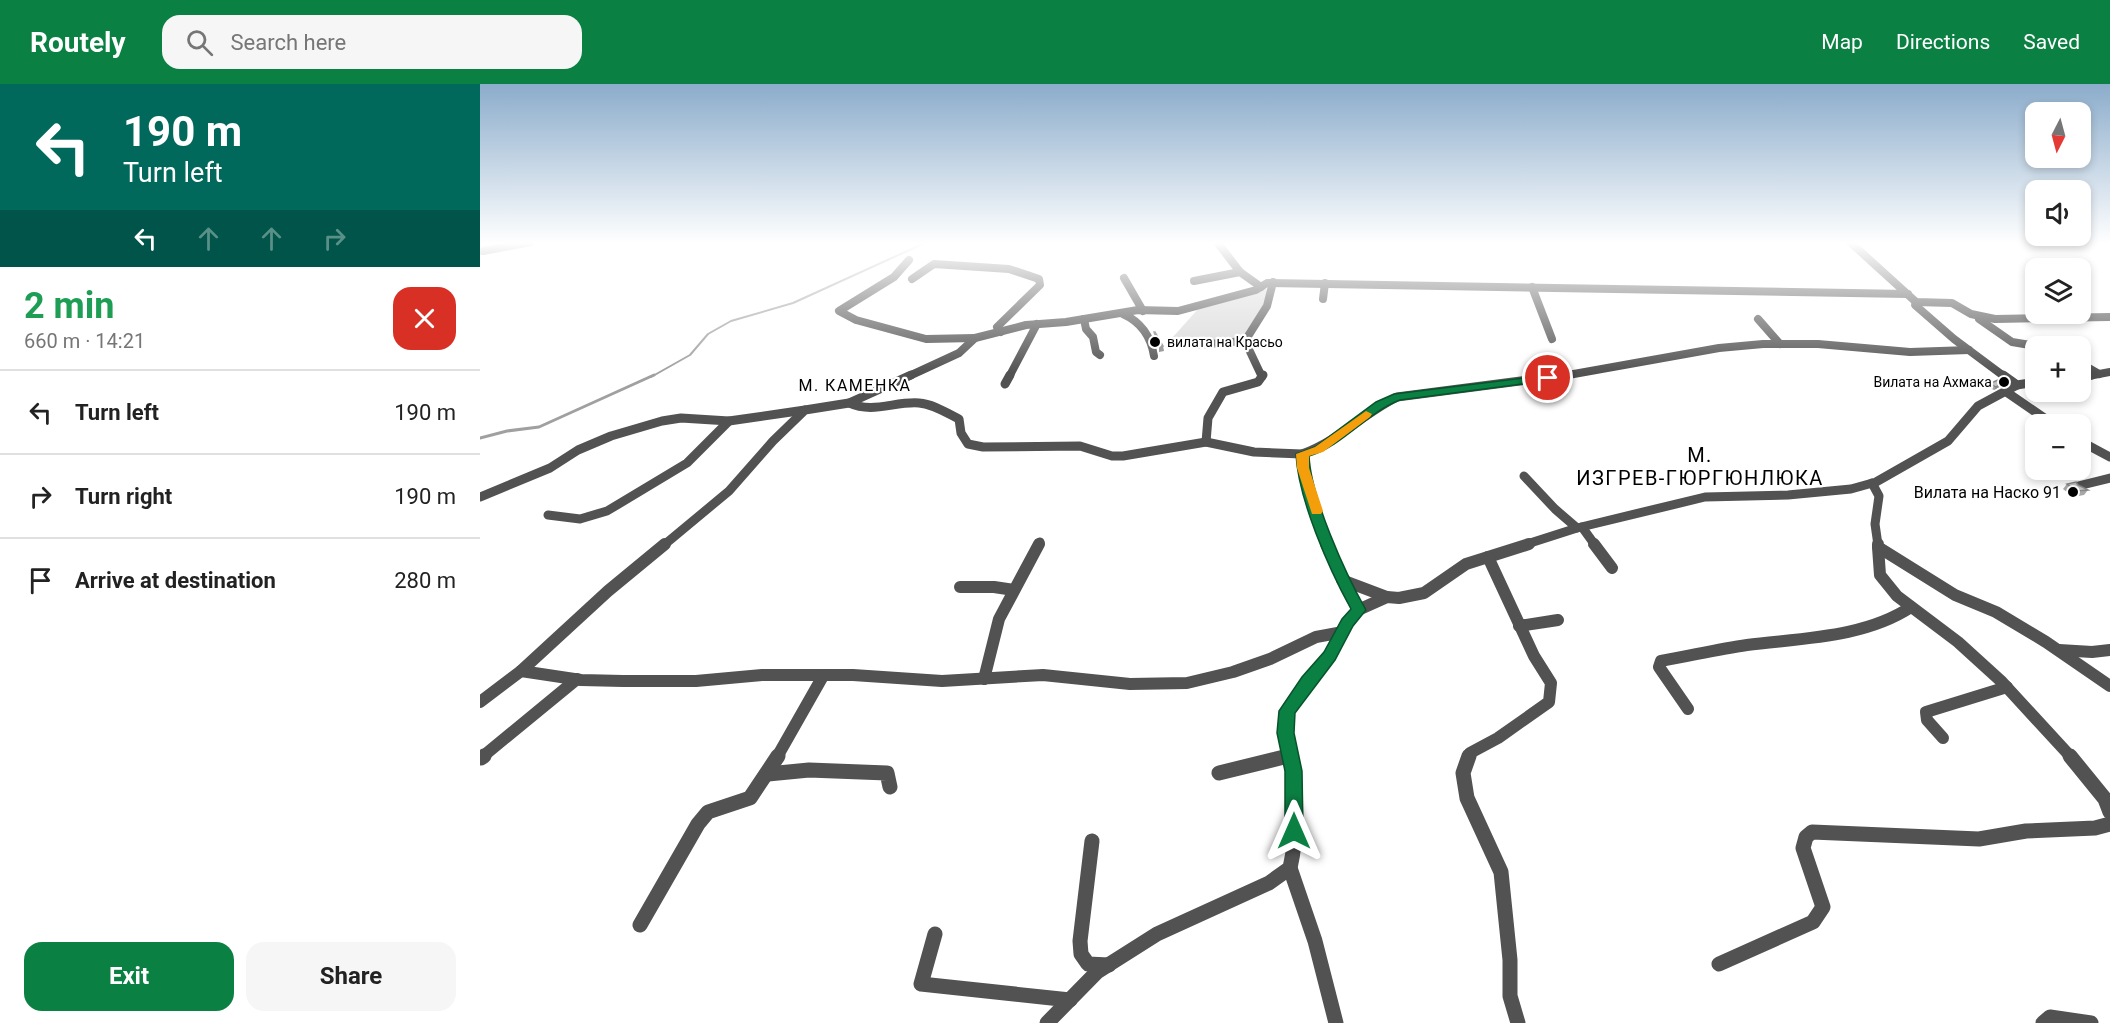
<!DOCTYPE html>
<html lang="en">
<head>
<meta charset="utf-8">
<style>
	:root { --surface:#fff; --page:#f6f6f6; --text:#222; --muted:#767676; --line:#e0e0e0; --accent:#0b8043 }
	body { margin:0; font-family:Roboto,sans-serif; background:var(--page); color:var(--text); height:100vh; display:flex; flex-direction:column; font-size:22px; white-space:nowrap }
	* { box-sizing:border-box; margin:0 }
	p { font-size:20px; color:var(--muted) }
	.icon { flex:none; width:33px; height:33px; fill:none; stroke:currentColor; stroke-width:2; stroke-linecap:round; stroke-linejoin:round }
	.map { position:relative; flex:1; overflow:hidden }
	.side { display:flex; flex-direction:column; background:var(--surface); width:480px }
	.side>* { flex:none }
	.hud { background:#00695c; color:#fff; overflow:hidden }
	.needle { width:39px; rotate:186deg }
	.fabs { position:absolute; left:1545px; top:18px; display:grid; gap:12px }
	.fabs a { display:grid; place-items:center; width:66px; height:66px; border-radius:12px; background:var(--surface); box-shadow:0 3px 9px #0003; font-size:30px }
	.pin { position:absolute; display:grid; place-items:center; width:51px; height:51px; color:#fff; margin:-26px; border:3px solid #fff; border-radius:50%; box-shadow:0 2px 6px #0007 }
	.me { position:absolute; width:66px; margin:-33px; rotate:0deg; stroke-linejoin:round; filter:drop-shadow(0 0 4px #0008) }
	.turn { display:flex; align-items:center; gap:21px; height:126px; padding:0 24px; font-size:27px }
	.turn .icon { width:78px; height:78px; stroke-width:2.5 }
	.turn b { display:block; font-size:42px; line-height:51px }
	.lanes { display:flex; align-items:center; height:57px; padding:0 24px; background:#0003; justify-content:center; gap:30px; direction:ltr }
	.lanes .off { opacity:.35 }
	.round { display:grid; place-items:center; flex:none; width:63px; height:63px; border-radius:18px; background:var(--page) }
	.summary { display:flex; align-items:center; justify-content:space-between; height:102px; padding:0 24px }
	h1 { font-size:36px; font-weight:700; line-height:45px; color:#1e9e55 }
	.cta { display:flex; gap:12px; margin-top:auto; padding:12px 24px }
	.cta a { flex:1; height:69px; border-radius:18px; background:var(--accent); color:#fff; font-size:24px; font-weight:700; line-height:69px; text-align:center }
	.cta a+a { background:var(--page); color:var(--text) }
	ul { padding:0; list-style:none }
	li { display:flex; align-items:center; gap:18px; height:84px; padding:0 24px; border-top:2px solid var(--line) }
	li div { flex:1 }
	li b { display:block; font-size:22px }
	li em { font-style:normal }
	header { display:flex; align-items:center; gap:36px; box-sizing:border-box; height:84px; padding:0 30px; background:var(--accent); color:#fff }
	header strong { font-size:28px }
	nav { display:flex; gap:33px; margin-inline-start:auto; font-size:21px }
	.search { width:420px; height:54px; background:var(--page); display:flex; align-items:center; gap:15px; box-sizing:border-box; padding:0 21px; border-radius:18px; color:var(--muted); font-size:22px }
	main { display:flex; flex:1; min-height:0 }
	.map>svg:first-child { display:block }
	.green { fill:#d9d9d9 }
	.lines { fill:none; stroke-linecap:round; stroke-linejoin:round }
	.stream-far1 { stroke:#a0a0a0; stroke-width:2 }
	.stream { stroke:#a0a0a0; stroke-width:3 }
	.minor-far3 { stroke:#525252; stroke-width:8 }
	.minor-far2 { stroke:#525252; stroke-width:9 }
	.minor-far1 { stroke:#525252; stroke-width:12 }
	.minor { stroke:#525252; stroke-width:15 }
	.wall { fill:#a7a7a7 }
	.shaded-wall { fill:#888 }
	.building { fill:#c2c2c2; stroke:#888; stroke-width:1.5 }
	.route { fill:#0b8043; stroke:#07532c; stroke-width:1.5 }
	.slow { fill:#f59e0b }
	.poi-dot { fill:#000; stroke:#fff; stroke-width:2 }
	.labels { text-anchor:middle; stroke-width:4.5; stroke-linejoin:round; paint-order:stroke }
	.far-poi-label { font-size:14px; fill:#000; stroke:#fff; text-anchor:start }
	.far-quarter-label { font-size:16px; letter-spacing:1.5px; fill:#000; stroke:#fff }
	.poi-label { font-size:16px; fill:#000; stroke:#fff; text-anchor:end }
	.quarter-label { font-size:20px; letter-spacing:1.5px; fill:#000; stroke:#fff }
</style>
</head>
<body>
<header>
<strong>Routely</strong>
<div class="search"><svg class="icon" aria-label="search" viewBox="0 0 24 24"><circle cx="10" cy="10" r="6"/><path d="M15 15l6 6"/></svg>Search here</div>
<nav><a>Map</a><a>Directions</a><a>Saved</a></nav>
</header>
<main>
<section class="side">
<div class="hud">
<div class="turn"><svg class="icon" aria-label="left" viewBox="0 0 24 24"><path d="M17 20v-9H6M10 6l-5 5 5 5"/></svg><div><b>190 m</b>Turn left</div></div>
<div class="lanes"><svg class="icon" aria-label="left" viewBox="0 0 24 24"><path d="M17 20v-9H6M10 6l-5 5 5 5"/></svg><svg class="icon off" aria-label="ahead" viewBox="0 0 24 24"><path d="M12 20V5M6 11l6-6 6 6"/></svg><svg class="icon off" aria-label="ahead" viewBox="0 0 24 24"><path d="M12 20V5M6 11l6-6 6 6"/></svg><svg class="icon off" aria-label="right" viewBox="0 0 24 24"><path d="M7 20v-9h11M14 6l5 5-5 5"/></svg></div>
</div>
<div class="summary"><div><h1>2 min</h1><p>660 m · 14:21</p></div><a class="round" style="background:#d93025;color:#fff"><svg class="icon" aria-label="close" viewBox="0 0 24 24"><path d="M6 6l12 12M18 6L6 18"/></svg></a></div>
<ul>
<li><svg class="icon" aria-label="left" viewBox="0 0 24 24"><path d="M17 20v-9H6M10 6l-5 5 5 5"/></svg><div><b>Turn left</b></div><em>190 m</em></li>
<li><svg class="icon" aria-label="right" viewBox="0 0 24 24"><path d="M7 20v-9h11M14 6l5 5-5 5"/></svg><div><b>Turn right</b></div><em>190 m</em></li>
<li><svg class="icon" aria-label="arrive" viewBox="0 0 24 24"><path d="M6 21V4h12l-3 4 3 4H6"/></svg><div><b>Arrive at destination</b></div><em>280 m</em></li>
</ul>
<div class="cta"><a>Exit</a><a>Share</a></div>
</section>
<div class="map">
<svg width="1630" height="939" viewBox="0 0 1630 939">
	<rect width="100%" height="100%" fill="#fff"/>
	<!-- green -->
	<path class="green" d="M786 203C790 222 773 239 762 255L709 259 693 253 718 225Z"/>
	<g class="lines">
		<!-- stream-far1 -->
		<path class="stream-far1" d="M171 293 210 271 228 250 251 237 313 219 447 158"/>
		<!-- stream -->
		<path class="stream" d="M0 354 27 347 59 343 174 291"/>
		<!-- minor-far3 -->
		<g class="minor-far3">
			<path d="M737 158 760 188 781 203"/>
			<path d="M1370 158 1436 218 1472 219 1491 230 1515 235 1630 233"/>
			<path d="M3 167 51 158"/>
			<path d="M429 176 414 193 359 227 376 236 446 255 495 254"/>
			<path d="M644 194 663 227"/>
			<path d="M432 195 454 180 529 185 559 195 560 201 517 243 521 248"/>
			<path d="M714 197 760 188"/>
			<path d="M1052 203 1072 255"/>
			<path d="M843 215 845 199"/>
			<path d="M1436 218 1435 221 1474 255 1525 293"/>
			<path d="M643 230C661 238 671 253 674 272"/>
			<path d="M604 235 606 245 613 253 616 268 620 271"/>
			<path d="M1278 235 1300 260"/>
			<path d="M1499 235 1532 258 1556 262"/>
			<path d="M715 261 765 257"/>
			<path d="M1600 279 1619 290"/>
			<path d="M427 293 479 269 495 254 546 241 586 238 658 226 698 227 776 206 787 199 1428 210"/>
			<path d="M529 293 557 240"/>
			<path d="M782 293 765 257 787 222 793 198"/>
			<path d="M1077 293 1239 264 1283 260H1338L1430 268 1489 266"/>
			<path d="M1603 293 1630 288"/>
		</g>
		<!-- minor-far2 -->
		<g class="minor-far2">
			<path d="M431 291 369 319C393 330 415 317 439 319 453 320 467 329 479 335L481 349 488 360 503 363 600 362 632 372H643L726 358 774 368 822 370"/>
			<path d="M1523 291 1537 301 1556 298"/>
			<path d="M1600 293 1612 291"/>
			<path d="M525 300 530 291"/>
			<path d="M1525 307 1573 340"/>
			<path d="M1600 357 1630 373"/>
			<path d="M726 358 728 334 743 308 778 298 783 291"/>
			<path d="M1044 392 1075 425 1097 444"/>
			<path d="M1392 399 1399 412 1395 440 1398 461"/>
			<path d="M1598 402 1630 394"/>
			<path d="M0 413 70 384 98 366 131 352 182 337 201 334 249 337 325 326"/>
			<path d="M68 431 100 435 127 427 207 379 249 337"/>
			<path d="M1102 443 1115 461"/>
			<path d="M184 461 249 407 293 357 325 326 369 319"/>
			<path d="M558 461 560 458"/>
			<path d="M847 461 828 408 822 370C858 357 883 330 917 313L1086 291"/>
			<path d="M1044 461 1097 444 1225 413 1308 411 1371 405 1396 398 1468 357 1498 322 1537 301"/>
		</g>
		<!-- minor-far1 -->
		<g class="minor-far1">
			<path d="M185 460 128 507 41 587 101 596 143 597H216L282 591H373L462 597 563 591 650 600 707 599 753 588 790 575 836 553 863 548"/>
			<path d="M846 460 878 526"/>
			<path d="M1114 460 1132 484"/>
			<path d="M1398 460V463L1475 511 1516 528 1566 558 1630 602"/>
			<path d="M1398 463 1400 491 1417 512 1478 558 1522 598 1591 673"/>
			<path d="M862 496 907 513"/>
			<path d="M480 503H514L534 506"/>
			<path d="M1039 542 1078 536"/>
			<path d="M1579 566 1612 568 1630 566"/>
			<path d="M504 595 519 535 559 460"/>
			<path d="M0 618 41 587"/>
			<path d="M1208 625 1179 583 1181 577C1210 572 1238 565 1267 561 1321 554 1384 554 1431 523"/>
			<path d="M1463 654 1447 636 1446 628 1527 603"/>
			<path d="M2 673 97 595"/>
			<path d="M297 673 343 592"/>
			<path d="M802 673 810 671"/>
			<path d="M810 673 806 649 807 627 850 572 867 539 878 526 907 513 919 514 944 509 986 480 1049 460"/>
			<path d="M989 673 990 669 1018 654 1069 618 1071 599 1054 572 1008 473"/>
		</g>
		<!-- minor -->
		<g class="minor">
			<path d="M989 672 983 689 987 714 1021 788 1030 876V912L1038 939"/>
			<path d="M1590 672 1625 715 1630 728"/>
			<path d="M1 674 4 672"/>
			<path d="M739 689 808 672"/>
			<path d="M288 690 329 686 407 689 410 703"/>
			<path d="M612 757 600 857 601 870 608 880 629 881"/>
			<path d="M810 784 835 857 856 939"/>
			<path d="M160 841 218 740 228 728 270 714 298 672"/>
			<path d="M455 850 441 900 590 916"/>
			<path d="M1239 880 1333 838 1343 823 1323 764 1326 753 1332 748 1499 755 1546 747 1615 744 1630 740"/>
			<path d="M567 939 617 888 677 850 789 799 810 784C818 749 817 707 810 672"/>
			<path d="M1563 939 1570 933 1611 939"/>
		</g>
	</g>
	<!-- wall -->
	<g class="wall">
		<path d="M1509 300H1524L1514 306 1508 303Z"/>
		<path d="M1587 400 1598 401 1608 406 1604 411 1593 413 1583 405Z"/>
	</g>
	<!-- shaded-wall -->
	<g class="shaded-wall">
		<path d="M679 262H683L684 267 679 268Z"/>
		<path d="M1526 297 1524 300 1514 306 1516 303Z"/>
	</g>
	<!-- building -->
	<g class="building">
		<path d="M674 248H675L683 262H679Z"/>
		<path d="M1522 294 1526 297 1516 303 1509 300Z"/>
		<path d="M1596 398 1598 401 1608 406 1597 407 1587 400Z"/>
	</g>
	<!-- sky -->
	<linearGradient id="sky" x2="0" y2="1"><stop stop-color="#8baccb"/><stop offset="0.55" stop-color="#fff"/><stop offset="1" stop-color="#fff" stop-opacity="0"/></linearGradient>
	<rect width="1630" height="289" fill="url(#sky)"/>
	<!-- route -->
	<path class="route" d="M1068 291 1072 292V296L920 316C886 329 863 362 829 372 831 414 865 489 886 526L873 542 855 576 815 629 814 649 822 687 823 747 820 753 814 755 807 753 805 747V687L797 649 799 627 822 593 844 568 862 535 871 525C849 485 818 415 816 370L835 363 896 318 914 310Z"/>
	<!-- slow -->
	<path class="slow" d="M886 327 892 330 890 333 843 368 829 372V384L843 427 841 430H832L817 384 816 370 835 363Z"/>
	<!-- markers -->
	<g class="poi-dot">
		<circle cx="675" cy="258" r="6"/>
		<circle cx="1524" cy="298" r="6"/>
		<circle cx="1593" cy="408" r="6"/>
	</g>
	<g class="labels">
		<!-- far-poi labels -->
		<g class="far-poi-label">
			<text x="687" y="263">вилата на Красьо</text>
			<text x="1512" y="303" text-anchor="end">Вилата на Ахмака</text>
		</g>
		<!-- far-quarter labels -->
		<g class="far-quarter-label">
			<text x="375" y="307">М. КАМЕНКА</text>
		</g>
		<!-- poi labels -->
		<g class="poi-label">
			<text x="1581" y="414">Вилата на Наско 91</text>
		</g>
		<!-- quarter labels -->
		<g class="quarter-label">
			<text x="1220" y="378">М.<tspan x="1220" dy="23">ИЗГРЕВ-ГЮРГЮНЛЮКА</tspan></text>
		</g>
	</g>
</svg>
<div class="fabs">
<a><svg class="needle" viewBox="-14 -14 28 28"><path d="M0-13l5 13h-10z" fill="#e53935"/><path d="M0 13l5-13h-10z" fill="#767676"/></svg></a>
<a><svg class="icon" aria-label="sound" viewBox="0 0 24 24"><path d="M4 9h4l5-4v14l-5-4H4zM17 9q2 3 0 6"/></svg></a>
<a><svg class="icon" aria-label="layers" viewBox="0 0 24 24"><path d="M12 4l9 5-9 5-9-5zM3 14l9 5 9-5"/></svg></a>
<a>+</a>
<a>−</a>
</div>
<div class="pin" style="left:1068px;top:294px;background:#d93025"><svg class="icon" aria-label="arrive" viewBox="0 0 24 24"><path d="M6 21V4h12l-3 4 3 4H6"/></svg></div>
<svg class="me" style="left:814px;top:747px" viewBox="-20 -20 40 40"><path d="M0-17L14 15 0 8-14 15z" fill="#0b8043" stroke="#fff" stroke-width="4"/></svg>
</div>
</main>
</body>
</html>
